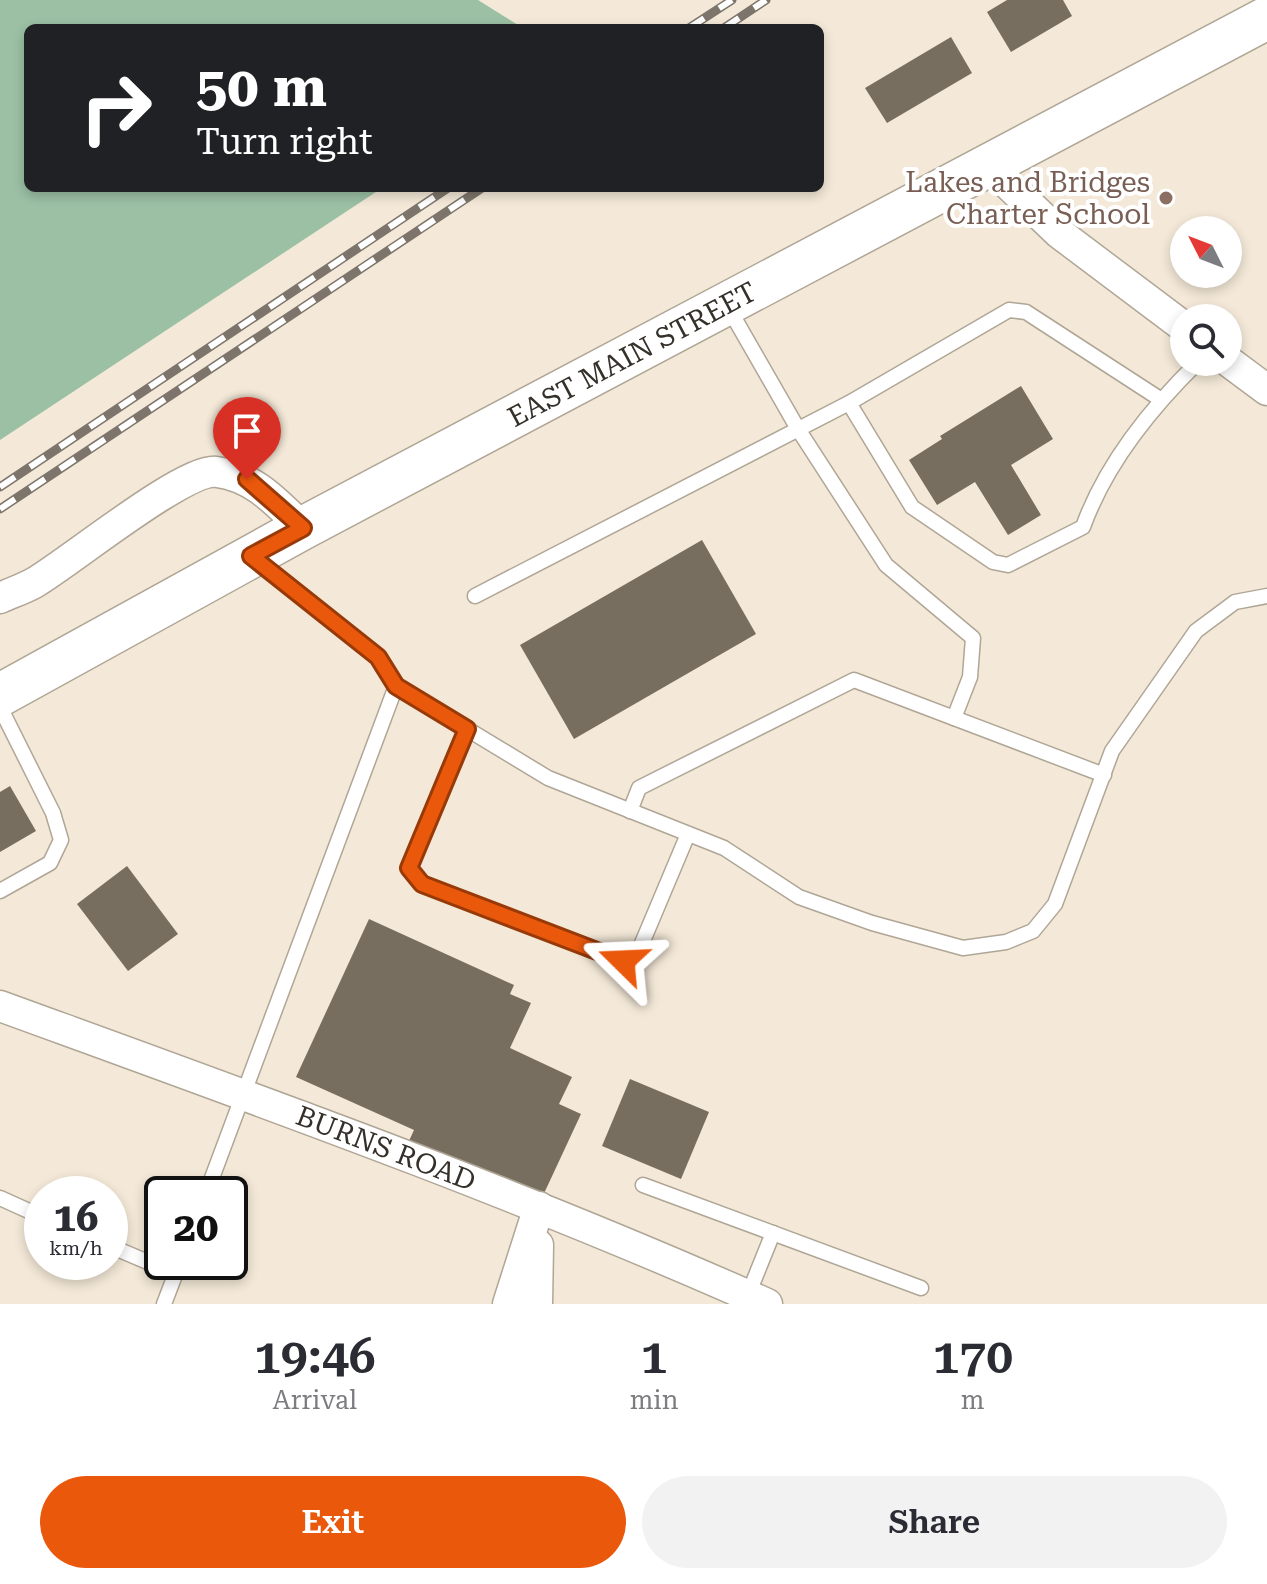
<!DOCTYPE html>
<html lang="en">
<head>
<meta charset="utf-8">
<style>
	:root { --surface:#fff; --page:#f2f2f3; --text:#2b2b33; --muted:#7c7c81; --accent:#ea580c }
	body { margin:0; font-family:"Roboto Serif",serif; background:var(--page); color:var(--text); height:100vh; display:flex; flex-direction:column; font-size:30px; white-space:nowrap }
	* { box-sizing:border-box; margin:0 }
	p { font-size:26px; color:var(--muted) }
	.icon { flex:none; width:44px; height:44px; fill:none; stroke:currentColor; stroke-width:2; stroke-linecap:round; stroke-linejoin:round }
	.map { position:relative; height:1304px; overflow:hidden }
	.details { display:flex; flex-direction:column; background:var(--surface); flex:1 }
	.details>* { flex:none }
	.banner { position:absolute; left:24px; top:24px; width:800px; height:168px; border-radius:12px; box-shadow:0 4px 12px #0003; background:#202124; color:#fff; overflow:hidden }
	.needle { width:52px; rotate:312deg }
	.fabs { position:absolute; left:1170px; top:216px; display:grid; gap:16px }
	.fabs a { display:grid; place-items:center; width:72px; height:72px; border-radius:50%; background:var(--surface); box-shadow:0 4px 12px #0003; font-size:40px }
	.speed { position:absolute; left:24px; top:1176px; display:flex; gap:16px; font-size:40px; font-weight:700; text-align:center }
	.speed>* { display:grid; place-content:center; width:104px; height:104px; border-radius:50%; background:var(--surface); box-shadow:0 4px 12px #0003; line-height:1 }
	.speed small { font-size:20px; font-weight:400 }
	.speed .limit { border:4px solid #111; border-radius:12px; background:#fff; color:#111 }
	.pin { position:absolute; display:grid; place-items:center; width:68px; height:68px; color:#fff; margin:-82px -34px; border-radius:50% 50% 50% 0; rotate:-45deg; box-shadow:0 0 8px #0007 }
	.pin .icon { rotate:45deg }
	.me { position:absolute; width:88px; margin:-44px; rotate:291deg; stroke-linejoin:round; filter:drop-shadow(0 0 6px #0008) }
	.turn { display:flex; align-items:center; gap:28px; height:168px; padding:0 40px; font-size:36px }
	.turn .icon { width:104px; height:104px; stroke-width:2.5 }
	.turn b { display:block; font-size:56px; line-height:68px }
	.eta { display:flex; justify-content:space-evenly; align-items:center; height:136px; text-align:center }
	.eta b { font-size:48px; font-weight:600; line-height:56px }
	.action { display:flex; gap:16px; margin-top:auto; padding:16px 40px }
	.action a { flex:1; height:92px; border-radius:48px; background:var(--accent); color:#fff; font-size:32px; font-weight:600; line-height:92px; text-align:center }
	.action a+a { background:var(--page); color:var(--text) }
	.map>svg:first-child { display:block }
	.forest { fill:#9bc0a4 }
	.building { fill:#786e5f }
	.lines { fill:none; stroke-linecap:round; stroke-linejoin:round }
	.service-casing { stroke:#b0a696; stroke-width:17 }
	.minor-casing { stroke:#b0a696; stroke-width:33 }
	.secondary-casing { stroke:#b0a696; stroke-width:45 }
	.service { stroke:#fff; stroke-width:14 }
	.minor { stroke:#fff; stroke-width:30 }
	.secondary { stroke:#fff; stroke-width:42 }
	.rail-casing { stroke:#7d756b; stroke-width:9 }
	.rail { stroke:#fff; stroke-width:6; stroke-dasharray:18; stroke-linecap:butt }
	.route-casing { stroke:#983908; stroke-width:20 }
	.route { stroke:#ea580c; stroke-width:14 }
	.education-dot { fill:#8d6e63; stroke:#fff; stroke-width:3 }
	.labels { text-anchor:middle; stroke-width:8; stroke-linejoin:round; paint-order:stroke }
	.education-label { font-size:28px; fill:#785e54; stroke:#fff; text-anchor:end }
	.street-label { font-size:28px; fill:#35302a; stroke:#fff }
</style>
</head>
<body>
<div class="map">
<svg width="1267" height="1304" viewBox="0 0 1267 1304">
	<rect width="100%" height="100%" fill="#f4e9d8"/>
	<!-- forest -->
	<path class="forest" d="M0 0H478L518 25 516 28H28V188H382L0 440Z"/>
	<!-- building -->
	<g class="building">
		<path d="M1007 0H1063L1072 16 1011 52 987 12Z"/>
		<path d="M951 37 972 73 887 123 865 88Z"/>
		<path d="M1021 386 1053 439 1011 465 1041 515 1008 535 975 482 937 505 909 460 942 439 940 436Z"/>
		<path d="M702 540 756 634 574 739 520 645Z"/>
		<path d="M10 786 36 831 0 852V792Z"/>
		<path d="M127 866 178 934 128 971 77 904Z"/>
		<path d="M369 919 514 985 510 994 531 1003 510 1048 572 1077 559 1104 581 1114 540 1202 408 1143 414 1130 296 1077Z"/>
		<path d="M630 1079 709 1112 681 1179 602 1146Z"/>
	</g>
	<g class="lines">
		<defs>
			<g id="service">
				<path d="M728 307 798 429 886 565 973 638 970 677 954 718"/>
				<path d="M1160 399 1026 312 1009 310 849 403 912 507 993 562 1008 565 1083 527C1106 463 1150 409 1198 362"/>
				<path d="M475 596 849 403"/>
				<path d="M396 686 548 778 724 848 799 897 872 923 963 948 1006 942 1033 931 1055 904 1112 751 1196 631 1235 602 1267 596"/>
				<path d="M0 707 53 813 61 840 50 863 0 891"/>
				<path d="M467 729 409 868 422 884 623 961 640 948 688 834"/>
				<path d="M630 811 639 788 854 680 1104 775"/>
				<path d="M643 1185 921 1288"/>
				<path d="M206 1194 396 686 378 657 255 559"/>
				<path d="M0 1198 42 1217"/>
				<path d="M110 1246 176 1274"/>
				<path d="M748 1295 773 1233"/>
				<path d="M164 1304 180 1262"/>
			</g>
			<g id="minor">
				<path d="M988 165 1059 233 1184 327"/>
				<path d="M1228 361 1267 390"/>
				<path d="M0 598C11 593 23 589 34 583 69 563 185 467 217 472 255 477 277 503 303 528"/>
				<path d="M0 1006C258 1100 516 1192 767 1304"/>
				<path d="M508 1304 539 1207"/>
				<path d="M537 1304 538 1245"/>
			</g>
			<path id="secondary" d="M0 695 303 528 1267 18"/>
		</defs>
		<!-- service casing -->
		<use href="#service" class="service-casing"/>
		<!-- minor casing -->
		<use href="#minor" class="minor-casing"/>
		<!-- secondary casing -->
		<use href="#secondary" class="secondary-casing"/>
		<!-- service -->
		<use href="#service" class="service"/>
		<!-- minor -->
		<use href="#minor" class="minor"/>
		<!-- secondary -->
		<use href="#secondary" class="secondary"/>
		<defs>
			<g id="rail">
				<path d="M689 28 732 0"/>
				<path d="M724 28 766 0"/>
				<path d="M0 487 448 188"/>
				<path d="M0 509 482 188"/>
			</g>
		</defs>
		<!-- rail casing -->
		<use href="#rail" class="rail-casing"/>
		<!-- rail -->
		<use href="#rail" class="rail"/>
	</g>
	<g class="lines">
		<defs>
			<path id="route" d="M247 479 303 528 251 556 378 657 396 686 467 729 409 868 422 884 623 961"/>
		</defs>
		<!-- route casing -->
		<use href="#route" class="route-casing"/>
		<!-- route -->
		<use href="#route" class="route"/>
	</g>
	<!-- markers -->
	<circle class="education-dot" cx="1166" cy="198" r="8"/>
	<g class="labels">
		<!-- education labels -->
		<g class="education-label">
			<text x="1150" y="192">Lakes and Bridges<tspan x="1150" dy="32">Charter School</tspan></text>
		</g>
		<!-- street labels -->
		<g class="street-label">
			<text transform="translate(632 354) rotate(-28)" y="10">EAST MAIN STREET</text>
			<text transform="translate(386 1148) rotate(21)" y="10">BURNS ROAD</text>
		</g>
	</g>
</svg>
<div class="fabs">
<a><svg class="needle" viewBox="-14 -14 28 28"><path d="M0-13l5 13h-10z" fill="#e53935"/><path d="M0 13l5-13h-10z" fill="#7c7c81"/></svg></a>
<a><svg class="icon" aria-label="search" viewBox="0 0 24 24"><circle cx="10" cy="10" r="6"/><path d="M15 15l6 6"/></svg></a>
</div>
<div class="speed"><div>16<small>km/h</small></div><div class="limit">20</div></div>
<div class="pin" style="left:247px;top:479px;background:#d93025"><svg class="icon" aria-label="arrive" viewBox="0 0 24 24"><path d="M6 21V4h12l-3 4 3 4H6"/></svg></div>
<svg class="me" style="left:623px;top:961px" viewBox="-20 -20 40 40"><path d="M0-17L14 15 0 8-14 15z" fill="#ea580c" stroke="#fff" stroke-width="4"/></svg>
<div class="banner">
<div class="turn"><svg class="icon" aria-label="right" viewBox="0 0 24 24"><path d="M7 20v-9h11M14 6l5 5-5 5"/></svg><div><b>50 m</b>Turn right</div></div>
</div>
</div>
<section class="details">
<div class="eta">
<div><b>19:46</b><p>Arrival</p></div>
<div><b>1</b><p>min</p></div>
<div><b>170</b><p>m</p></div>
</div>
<div class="action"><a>Exit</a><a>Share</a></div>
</section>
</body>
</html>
